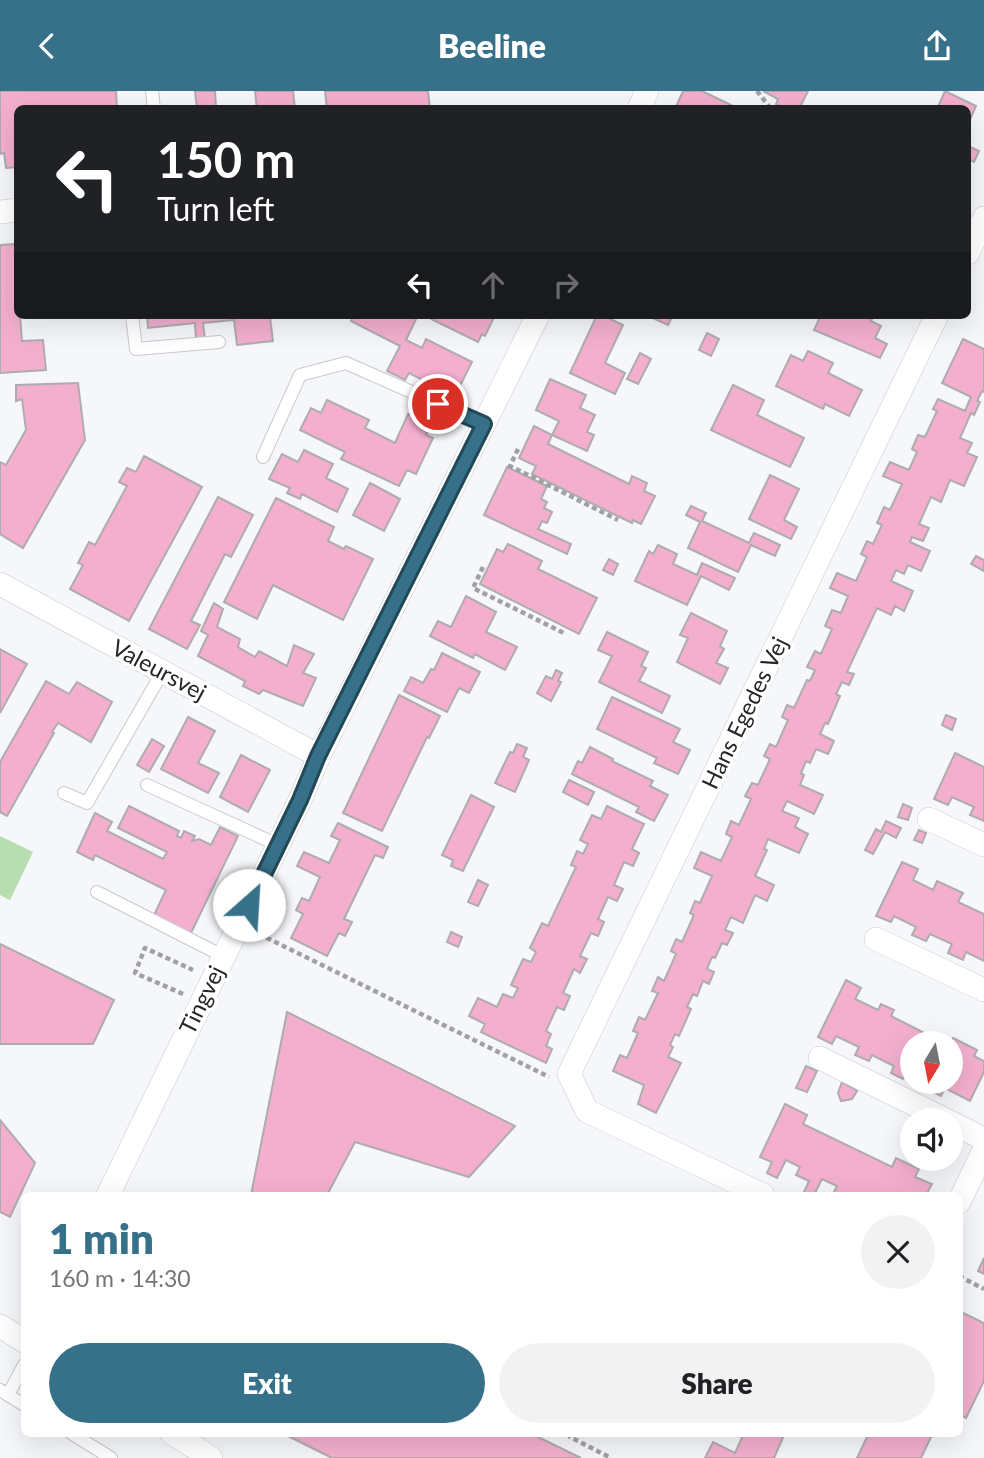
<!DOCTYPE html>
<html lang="en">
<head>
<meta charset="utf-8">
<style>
	:root { --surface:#fff; --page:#f2f2f2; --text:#202124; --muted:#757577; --accent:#367089 }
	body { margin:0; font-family:Lato,sans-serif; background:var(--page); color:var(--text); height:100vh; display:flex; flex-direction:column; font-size:26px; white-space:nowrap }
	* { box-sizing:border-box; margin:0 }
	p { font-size:23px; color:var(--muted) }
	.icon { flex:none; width:38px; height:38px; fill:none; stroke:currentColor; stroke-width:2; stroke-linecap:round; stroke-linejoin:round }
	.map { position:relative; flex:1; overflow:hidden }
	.side { position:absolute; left:21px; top:1101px; width:942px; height:245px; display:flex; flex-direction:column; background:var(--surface); border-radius:10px; box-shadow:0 7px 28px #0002 }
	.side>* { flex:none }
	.hud { position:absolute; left:14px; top:14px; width:957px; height:214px; border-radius:10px; box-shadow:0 7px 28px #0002; background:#202124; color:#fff; overflow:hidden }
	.needle { width:46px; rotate:190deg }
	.controls { position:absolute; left:900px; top:940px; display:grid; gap:14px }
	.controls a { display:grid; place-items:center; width:63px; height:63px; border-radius:50%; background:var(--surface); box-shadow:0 7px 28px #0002; font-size:35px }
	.pin { position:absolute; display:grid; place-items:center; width:60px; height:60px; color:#fff; margin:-30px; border:4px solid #fff; border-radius:50%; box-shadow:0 2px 7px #0007 }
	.me { position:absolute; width:77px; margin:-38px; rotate:26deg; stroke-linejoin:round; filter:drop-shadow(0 0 5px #0008) }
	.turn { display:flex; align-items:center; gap:24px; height:147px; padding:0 28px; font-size:32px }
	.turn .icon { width:91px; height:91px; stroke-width:2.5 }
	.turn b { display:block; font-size:49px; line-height:60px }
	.lanes { display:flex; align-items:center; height:66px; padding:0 28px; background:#0003; justify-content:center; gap:35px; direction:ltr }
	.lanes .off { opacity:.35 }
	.round { display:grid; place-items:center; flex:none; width:74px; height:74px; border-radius:37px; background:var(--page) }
	.headline { display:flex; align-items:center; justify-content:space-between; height:119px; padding:0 28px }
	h1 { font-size:42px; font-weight:800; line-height:52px; color:var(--accent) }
	.action { display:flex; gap:14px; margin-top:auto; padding:14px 28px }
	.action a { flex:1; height:80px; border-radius:42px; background:var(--accent); color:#fff; font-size:28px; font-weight:800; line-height:80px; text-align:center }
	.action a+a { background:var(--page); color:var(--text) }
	header { display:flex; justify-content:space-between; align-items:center; height:91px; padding:0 28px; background:var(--accent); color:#fff; font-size:32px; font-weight:800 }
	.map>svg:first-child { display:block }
	.green { fill:#b6deb0 }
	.building { fill:#f4afcf; stroke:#afacae; stroke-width:2 }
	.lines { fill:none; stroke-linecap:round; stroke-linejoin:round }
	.lane-casing { stroke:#c9cacd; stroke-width:14 }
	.street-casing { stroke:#c9cacd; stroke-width:24 }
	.path { stroke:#a0a1a3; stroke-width:4.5; stroke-dasharray:5 3.5; stroke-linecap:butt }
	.lane { stroke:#fff; stroke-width:12 }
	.street { stroke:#fff; stroke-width:23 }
	.route-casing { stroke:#234959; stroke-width:18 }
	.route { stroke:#367089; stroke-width:12 }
	.labels { text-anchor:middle; stroke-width:7; stroke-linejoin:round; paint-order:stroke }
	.street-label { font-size:23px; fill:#262627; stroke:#fff }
</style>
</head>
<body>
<header><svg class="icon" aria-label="back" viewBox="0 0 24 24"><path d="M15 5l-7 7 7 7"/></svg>Beeline<svg class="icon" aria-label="share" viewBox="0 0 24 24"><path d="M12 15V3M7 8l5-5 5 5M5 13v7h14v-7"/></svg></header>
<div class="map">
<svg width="984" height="1367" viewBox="0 0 984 1367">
	<rect width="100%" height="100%" fill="#f6f7fa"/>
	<!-- green -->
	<path class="green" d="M0 745 33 761 10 809 0 804Z"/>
	<!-- building -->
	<g class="building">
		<path d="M0 0H116L117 18H18V76L6 77 4 62 0 63Z"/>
		<path d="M195 0H215L216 16 232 15V18H197Z"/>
		<path d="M255 0H293L295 18H257Z"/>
		<path d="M325 0H428L430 18H327Z"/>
		<path d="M683 0H702L733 15 731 18H675Z"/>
		<path d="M763 0H808L799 18H785L776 13 778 8Z"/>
		<path d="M945 0 976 15 968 33V18H937Z"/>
		<path d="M968 55 979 60 974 71 968 68Z"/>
		<path d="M15 153 18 224H20L22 250 43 249 46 279 0 282V154Z"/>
		<path d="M147 224H285L270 226 273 250 237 254 234 229 203 232 205 248 196 249 195 232 148 237Z"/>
		<path d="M354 224H418L406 249 422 257 426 248 472 271 455 305 409 282 405 289 387 280 400 255 351 230Z"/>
		<path d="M429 224H495L485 245 482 243 478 251 431 228Z"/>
		<path d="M597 224H602L623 234 605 272 625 282 615 303 570 282Z"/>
		<path d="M646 224H673L668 234Z"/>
		<path d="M821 224H865L872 228 871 230 881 235 875 247 887 253 880 267 814 239Z"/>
		<path d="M707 242 719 248 711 265 699 259Z"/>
		<path d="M963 248 984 258V301L982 300 977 310 980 311 974 324 971 322 960 347 972 352 967 362 977 366 964 395 950 389 941 411 931 406 919 433 929 437 923 450 912 446 910 451 930 460 921 480 908 474 904 483 896 479 891 490 913 500 904 520 895 515 891 524 877 517 847 581 854 583 849 594 842 591 836 603 840 605 828 633 825 632 820 643 834 650 828 663 816 658 810 672 806 670 801 682 804 684 800 694 823 704 814 723 787 710 782 720 799 727 795 736 808 743 799 762 768 748 764 758 767 759 755 785 774 794 767 810 755 804 743 832 731 826 725 839 733 842 727 854 722 852 715 867 712 866 707 878 714 881 709 893 703 890 697 905 693 903 687 916 691 918 679 945 675 943 670 954 673 956 668 966 681 972 656 1022 638 1013 644 994 613 980 620 964 627 967 638 942 633 940 639 926 645 929 658 902 652 900 658 886 664 890 676 863 671 860 676 848 682 851 694 824 690 822 695 810 700 812 712 785 694 777 701 761 721 770 732 746 726 743 731 730 739 734 751 708 745 705 752 692 758 694 770 668 764 665 770 653 776 656 788 629 782 626 787 614 794 617 807 589 810 590 815 579 807 576 815 560 821 563 832 538 825 535 832 519 841 522 848 505 830 497 837 482 856 490 867 466 861 463 867 450 873 453 882 434 877 432 884 416 890 419 902 393 883 385 890 371 909 379 917 361 912 358 918 344 925 346 937 320 933 318 938 308 965 320 971 306 942 292Z"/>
		<path d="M808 260 833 272 828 282 862 299 849 325 825 313 823 318 776 295 791 264 803 270Z"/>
		<path d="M640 262 651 268 638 293 627 288Z"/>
		<path d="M550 288 586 304 580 317 595 324 587 341 594 344 587 360 552 344 559 330 536 319Z"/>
		<path d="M78 292 85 349 23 457 0 443V371L6 374 26 339 22 308 16 310V294Z"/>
		<path d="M733 294 764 309 757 324 804 347 790 376 711 339Z"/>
		<path d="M327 309 369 329 365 337 395 352 408 323 431 334 426 344 433 347 416 383 407 379 399 395 341 368 345 361 300 339 311 317 321 322Z"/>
		<path d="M534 335 552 344 548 353 629 393 632 385 647 392 644 400 655 405 641 433 633 429 632 432 532 383 536 375 519 367Z"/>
		<path d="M304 359 333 373 326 387 348 398 337 421 302 403 300 408 287 402 290 397 269 388 282 363 298 371Z"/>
		<path d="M144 365 202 396 129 530 70 498 83 474 78 472 89 451 95 454 127 395 119 391 127 377 136 381Z"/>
		<path d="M507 376 547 395 541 408 547 411 544 417 552 421 547 432 542 430 538 438 571 453 567 463 484 424Z"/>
		<path d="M770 384 799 398 784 429 797 436 791 448 749 428Z"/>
		<path d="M370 392 400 408 384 440 353 424Z"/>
		<path d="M218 406 253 424 231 466 225 463 191 530 200 534 187 558 149 538Z"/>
		<path d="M276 407 334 436 328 450 344 458 346 455 373 468 343 529 273 494 257 528 224 511Z"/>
		<path d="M691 415 706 422 702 430 749 452 754 442 780 454 775 465 751 454 738 481 688 457 700 431 686 424Z"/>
		<path d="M508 453 542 470 538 478 597 507 579 543 480 493 497 458 503 461Z"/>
		<path d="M658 454 677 463 673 473 697 484 702 472 735 487 729 499 701 485 687 514 635 490 649 460 653 463Z"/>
		<path d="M976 465 984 469V480L971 473Z"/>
		<path d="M609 468 618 473 613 484 603 479Z"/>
		<path d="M466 505 496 521 486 541 517 556 505 579 475 563 473 567 430 545 438 530 451 536Z"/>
		<path d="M214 512 223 518 217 536 240 548 238 556 255 566 259 560 287 575 294 554 314 563 303 582 316 587 303 615 263 599 259 603 243 595 245 590 198 565 208 544 201 540Z"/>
		<path d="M691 522 727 540 720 555 724 558 716 572 728 577 720 593 677 571 688 547 680 544Z"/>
		<path d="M607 541 648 561 641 575 646 577 639 590 670 605 662 622 599 591 612 565 598 559Z"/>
		<path d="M0 558 27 573 0 622Z"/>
		<path d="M442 562 480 581 469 602 459 597 447 621 404 600 411 586 423 592 431 578 434 579Z"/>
		<path d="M556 579 562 582 558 590 561 591 551 610 537 602 546 585 552 588Z"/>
		<path d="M46 590 69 603 77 591 112 611 91 651 58 632 52 641 54 642 7 725 0 721V671Z"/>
		<path d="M399 604 440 625 429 647 427 646 382 740 343 722Z"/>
		<path d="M612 606 680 638 673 651 690 659 678 683 654 672 657 667 597 638Z"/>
		<path d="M946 624 956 628 952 639 942 634Z"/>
		<path d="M188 626 215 640 198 672 219 682 208 702 161 678Z"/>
		<path d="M152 648 164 655 149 681 137 674Z"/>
		<path d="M517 653 527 657 523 666 529 669 515 701 495 692 510 661 513 662Z"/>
		<path d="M590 656 613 668 612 670 653 690 650 695 668 704 654 730 636 721 639 716 572 683 578 670 582 672Z"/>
		<path d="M955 662 984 676V730L970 724 974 716 952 706 948 714 934 708Z"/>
		<path d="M241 664 270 679 248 721 220 706Z"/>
		<path d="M569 689 594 701 588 714 563 701Z"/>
		<path d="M471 704 494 716 463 780 451 775 453 769 442 764Z"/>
		<path d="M903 713 912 717 908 729 898 726Z"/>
		<path d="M129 715 179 740 177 745 181 747 184 740 195 745 192 750 199 748 211 754 220 736 238 745 191 842 154 824 166 799 95 764 93 769 77 761 95 722 112 731 107 740 163 768 167 761 118 737Z"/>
		<path d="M607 715 644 733 632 758 639 762 633 775 624 771 614 794 623 798 617 810 608 806 598 828 604 831 598 845 591 842 580 865 587 868 580 882 574 878 563 902 570 905 564 919 557 916 546 940 551 943 546 955 552 958 546 972 481 941 485 933 469 925 478 907 497 916 503 903 513 907 518 897 511 894 523 868 531 871 536 861 530 857 542 832 548 835 576 776 571 774 577 760 583 763 588 753 580 749 592 724 601 728Z"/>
		<path d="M886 730 901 737 896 747 885 741 873 763 865 759 876 738 881 741Z"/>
		<path d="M338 732 388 756 383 767 375 764 344 828 352 831 345 845 339 842 327 865 291 847 303 823 296 819 302 807 309 810 320 786 297 775 304 761 329 772 340 749 331 745Z"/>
		<path d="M919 739 926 742 922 752 914 749Z"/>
		<path d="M902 771 918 778 913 789 933 799 937 790 963 802 958 811 984 823V870L966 861 963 869 948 862 952 853 930 843 926 850 912 844 916 836 894 825 891 831 876 825Z"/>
		<path d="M478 789 488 794 478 815 468 811Z"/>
		<path d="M451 841 462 846 458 856 447 851Z"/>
		<path d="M0 853 114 909 93 953H0Z"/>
		<path d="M846 889 861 897 855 908 878 919 881 913 894 919 891 925 944 952H912V981L908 979 903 988 891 982 894 975 872 964 869 970 855 964 859 956 836 945 832 953 818 946Z"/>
		<path d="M287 921 515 1035 469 1086 355 1051 327 1104H251Z"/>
		<path d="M953 947 977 959 974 965 984 970V981L970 1010 945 997 941 1005 928 999 930 990H950V952Z"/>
		<path d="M806 975 817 980 807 1001 796 997Z"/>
		<path d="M842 991 857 1000 852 1008 841 1010 838 1002Z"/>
		<path d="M785 1013 807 1024 803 1033 892 1076 896 1067 919 1078 915 1086 932 1093 926 1104H836L833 1103 837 1095 822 1088 814 1104H806L803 1103 809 1090 796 1084 800 1076 786 1069 777 1087 767 1082 772 1071 760 1066Z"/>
		<path d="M0 1029 35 1072 10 1126 0 1121Z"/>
		<path d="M984 1167V1183L978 1180Z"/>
		<path d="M959 1220 984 1232V1290L966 1327 959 1323Z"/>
		<path d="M282 1342H530L581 1367H332Z"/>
		<path d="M744 1342H785L774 1367H705L713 1351 735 1362Z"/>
		<path d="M869 1342H933L921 1367H857Z"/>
	</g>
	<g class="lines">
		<defs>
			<g id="lane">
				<path d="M152 0 154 18"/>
				<path d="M132 224 136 258 219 251"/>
				<path d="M263 366 300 284 346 272 484 333"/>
				<path d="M147 694 278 754"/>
				<path d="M64 702 87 712 163 580"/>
				<path d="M97 801 223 865"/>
				<path d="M0 1299 24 1314"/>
				<path d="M8 1304 24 1274"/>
				<path d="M71 1342 111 1367"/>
			</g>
			<g id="street">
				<path d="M639 18 647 0"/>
				<path d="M0 121 18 119"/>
				<path d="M968 162 984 127"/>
				<path d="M0 493 319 665"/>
				<path d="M929 728 984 754"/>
				<path d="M876 848 984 899"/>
				<path d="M820 967 946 1029"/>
				<path d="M950 1031 984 1048"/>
				<path d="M108 1104 300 709 319 665 538 224"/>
				<path d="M763 1104 587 1020 569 983 937 224"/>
				<path d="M959 1111 984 1059"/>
				<path d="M0 1235 24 1250"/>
				<path d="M172 1342 211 1367"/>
			</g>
		</defs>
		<!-- lane casing -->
		<use href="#lane" class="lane-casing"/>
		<!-- street casing -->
		<use href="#street" class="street-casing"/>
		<!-- path -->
		<g class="path">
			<path d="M757 0 771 18"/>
			<path d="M518 358 510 375 618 429"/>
			<path d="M483 476 473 497 566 543"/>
			<path d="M259 843 549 986"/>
			<path d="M183 903 135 882 145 857 193 879"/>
			<path d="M959 1185 984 1198"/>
			<path d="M568 1342 570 1346 611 1367"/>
		</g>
		<!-- lane -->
		<use href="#lane" class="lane"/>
		<!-- street -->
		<use href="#street" class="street"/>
	</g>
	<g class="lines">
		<defs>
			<path id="route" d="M249 814 300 709 318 665 484 333 438 313"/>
		</defs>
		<!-- route casing -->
		<use href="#route" class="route-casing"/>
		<!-- route -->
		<use href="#route" class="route"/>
	</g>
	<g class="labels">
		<!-- street labels -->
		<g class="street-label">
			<text transform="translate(159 579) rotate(28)" y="8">Valeursvej</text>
			<text transform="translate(745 622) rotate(-64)" y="8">Hans Egedes Vej</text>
			<text transform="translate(202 909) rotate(-64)" y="8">Tingvej</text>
		</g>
	</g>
</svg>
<div class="controls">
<a><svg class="needle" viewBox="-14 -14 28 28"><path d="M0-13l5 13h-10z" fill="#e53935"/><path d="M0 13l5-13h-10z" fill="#757577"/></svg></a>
<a><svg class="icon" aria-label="sound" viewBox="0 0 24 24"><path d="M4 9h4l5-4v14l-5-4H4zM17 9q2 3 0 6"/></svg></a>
</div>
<div class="pin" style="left:438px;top:313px;background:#d93025"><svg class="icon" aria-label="arrive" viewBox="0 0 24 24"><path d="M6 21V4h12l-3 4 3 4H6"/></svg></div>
<svg class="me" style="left:249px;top:814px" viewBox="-20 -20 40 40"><circle r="19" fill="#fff"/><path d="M0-13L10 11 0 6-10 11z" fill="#367089"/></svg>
<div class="hud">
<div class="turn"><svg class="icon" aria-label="left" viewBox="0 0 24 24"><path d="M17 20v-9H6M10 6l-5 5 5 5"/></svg><div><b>150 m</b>Turn left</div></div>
<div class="lanes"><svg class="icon" aria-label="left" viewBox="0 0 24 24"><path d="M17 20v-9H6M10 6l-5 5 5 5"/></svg><svg class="icon off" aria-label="ahead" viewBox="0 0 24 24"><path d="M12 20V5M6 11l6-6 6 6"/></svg><svg class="icon off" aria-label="right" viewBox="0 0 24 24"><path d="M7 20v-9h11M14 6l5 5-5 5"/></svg></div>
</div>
<section class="side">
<div class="headline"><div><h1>1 min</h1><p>160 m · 14:30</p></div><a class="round"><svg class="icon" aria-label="close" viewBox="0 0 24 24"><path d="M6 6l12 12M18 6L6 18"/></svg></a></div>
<div class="action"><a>Exit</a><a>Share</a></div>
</section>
</div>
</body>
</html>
